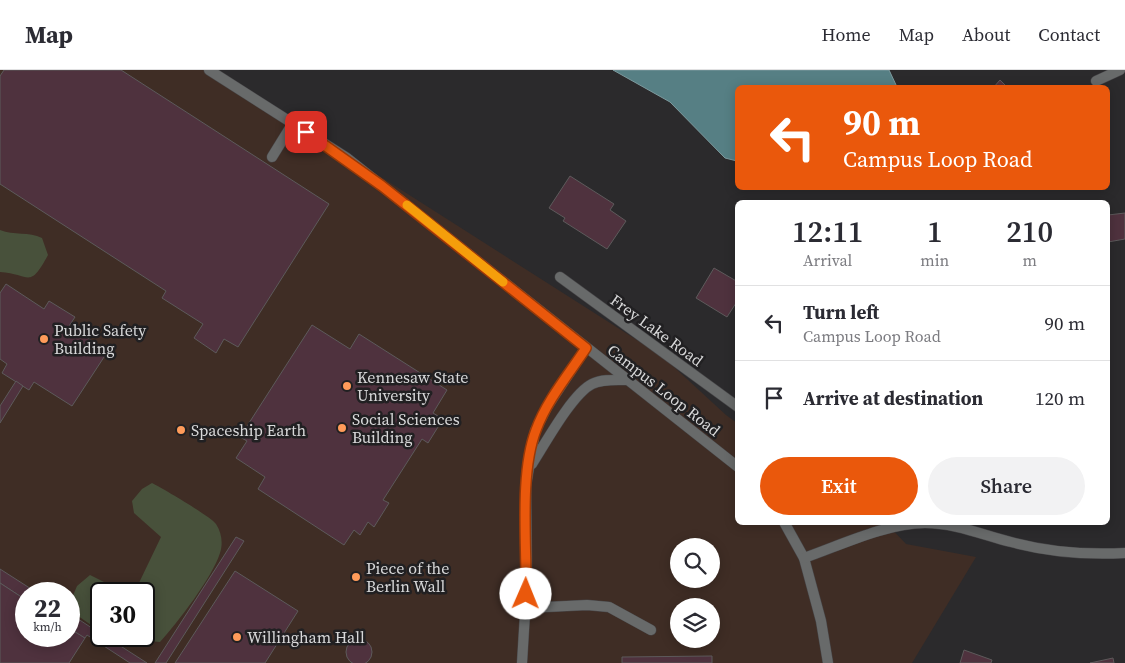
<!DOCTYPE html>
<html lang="en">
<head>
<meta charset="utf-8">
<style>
	:root { --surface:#fff; --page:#f2f2f3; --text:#2b2b33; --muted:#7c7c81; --line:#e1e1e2; --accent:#ea580c }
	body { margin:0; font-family:"Source Serif 4",serif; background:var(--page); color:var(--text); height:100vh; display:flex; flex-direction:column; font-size:19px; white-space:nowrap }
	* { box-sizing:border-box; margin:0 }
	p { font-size:16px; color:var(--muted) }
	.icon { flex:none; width:28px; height:28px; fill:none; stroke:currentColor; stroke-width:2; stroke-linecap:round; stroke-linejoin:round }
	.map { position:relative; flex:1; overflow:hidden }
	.details { position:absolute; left:735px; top:130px; width:375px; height:325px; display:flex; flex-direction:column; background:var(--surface); border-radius:8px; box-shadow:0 2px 12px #0003 }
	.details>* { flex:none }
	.guide { position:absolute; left:735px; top:15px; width:375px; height:105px; border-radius:8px; box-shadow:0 2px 12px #0003; background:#ea580c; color:#fff; overflow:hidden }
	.controls { position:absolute; left:670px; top:468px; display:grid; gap:10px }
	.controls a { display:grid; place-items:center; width:50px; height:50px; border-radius:50%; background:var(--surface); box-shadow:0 2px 12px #0003; font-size:25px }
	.speed { position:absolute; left:15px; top:512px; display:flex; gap:10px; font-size:25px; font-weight:700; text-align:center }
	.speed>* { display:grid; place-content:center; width:65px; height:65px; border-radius:50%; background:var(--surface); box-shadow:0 2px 12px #0003; line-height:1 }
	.speed small { font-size:12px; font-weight:400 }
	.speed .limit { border:2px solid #111; border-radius:8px; background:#fff; color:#111 }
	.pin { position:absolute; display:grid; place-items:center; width:42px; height:42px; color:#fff; margin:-21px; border-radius:10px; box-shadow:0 2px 8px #0006 }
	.me { position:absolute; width:55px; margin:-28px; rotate:1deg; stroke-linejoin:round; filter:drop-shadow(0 0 4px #0008) }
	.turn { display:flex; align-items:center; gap:18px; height:105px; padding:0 25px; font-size:22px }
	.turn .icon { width:65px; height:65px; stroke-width:2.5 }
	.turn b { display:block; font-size:35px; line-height:42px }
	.eta { display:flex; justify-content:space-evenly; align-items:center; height:85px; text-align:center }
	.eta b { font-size:30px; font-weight:600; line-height:35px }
	.button { display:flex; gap:10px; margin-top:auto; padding:10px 25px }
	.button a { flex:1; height:58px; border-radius:30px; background:var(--accent); color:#fff; font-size:20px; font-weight:600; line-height:58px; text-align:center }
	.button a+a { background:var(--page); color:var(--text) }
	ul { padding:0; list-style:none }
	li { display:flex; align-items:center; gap:15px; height:75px; padding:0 25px; border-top:1px solid var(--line) }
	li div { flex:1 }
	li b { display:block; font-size:19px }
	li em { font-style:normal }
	header { display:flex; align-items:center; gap:30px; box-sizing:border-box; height:70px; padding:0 25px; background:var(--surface); border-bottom:1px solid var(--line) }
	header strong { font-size:24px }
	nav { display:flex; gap:28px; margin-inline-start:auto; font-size:18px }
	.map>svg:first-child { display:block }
	.education { fill:#3f2d25; fill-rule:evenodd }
	.green { fill:#48513b }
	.water { fill:#567f84; stroke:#7d9a9e }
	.building { fill:#4f323e; stroke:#5d5a5b }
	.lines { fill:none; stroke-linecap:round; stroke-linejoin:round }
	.service-casing { stroke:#474648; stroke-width:11 }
	.minor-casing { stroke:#474648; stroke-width:11 }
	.service { stroke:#686a6a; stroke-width:10 }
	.minor { stroke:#686a6a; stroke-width:10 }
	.route-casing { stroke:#983908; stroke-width:12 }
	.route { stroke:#ea580c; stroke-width:9 }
	.slow { stroke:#f59e0b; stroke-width:9 }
	.poi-dot { fill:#ff9b5a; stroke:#212022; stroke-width:2 }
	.labels { text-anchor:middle; stroke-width:5; stroke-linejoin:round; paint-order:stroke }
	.poi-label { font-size:16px; fill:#d8d8d9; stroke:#212022; text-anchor:start }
	.street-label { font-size:16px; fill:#d8d8d9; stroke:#212022 }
</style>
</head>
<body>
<header>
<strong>Map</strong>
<nav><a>Home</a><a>Map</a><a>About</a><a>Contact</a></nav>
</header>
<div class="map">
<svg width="1125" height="593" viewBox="0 0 1125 593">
	<rect width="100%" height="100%" fill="#2b2a2c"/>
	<!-- education -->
	<path class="education" d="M0 0H213L662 286 726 345 737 353 738 452 886 453 906 474 976 487 912 593H0ZM679 476H711V509H679ZM26 524H69V566H26ZM101 524H144V566H101ZM679 536H711V569H679Z"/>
	<!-- green -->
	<g class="green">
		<path d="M0 160C14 166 29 161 42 168L48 185C29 220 31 204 0 202Z"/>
		<path d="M152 413C162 418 210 446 216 454 222 463 223 474 220 483 212 508 178 552 160 572L148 571 139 566H144V524H101V562L71 541 69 535 77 516 90 505 124 522 137 517 161 467 134 443 132 431 142 419Z"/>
	</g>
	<!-- water -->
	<path class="water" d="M613 0H889L897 17 738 18 737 91 725 88 670 32Z"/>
	<!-- building -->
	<g class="building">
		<path d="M4 0H121L329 134 238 277 224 269 216 283 194 268 203 254 162 228 166 221 0 114V6Z"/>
		<path d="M1000 10 1008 18H993Z"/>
		<path d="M570 106 614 134 610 140 626 151 607 179 563 151 565 148 549 138Z"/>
		<path d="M1125 143V169L1108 172V145Z"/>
		<path d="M714 198 738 212V230L727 247 696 228Z"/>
		<path d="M6 214 44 239 49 231 75 247 69 256 108 281 72 336 34 312 29 320 2 303 7 294 0 289V223Z"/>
		<path d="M312 255 350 279 359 264 447 320 433 343 443 349 428 373 422 369 383 430 389 433 374 457 368 452 360 465 354 460 344 475 258 419 265 407 236 388 247 371 240 367Z"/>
		<path d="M16 311 23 316 0 353V336Z"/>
		<path d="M236 467 244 471 166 593H155Z"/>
		<path d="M0 499 39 524H26V530L0 513Z"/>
		<path d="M235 501 298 541 265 593H175Z"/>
		<path d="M0 513 26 530V566H69V558L85 568 69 593H0Z"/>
		<path d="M69 543 101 564V566H105L147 593H130L87 565 85 568 69 558Z"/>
		<circle cx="359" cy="582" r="13"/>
		<path d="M964 580 992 590 991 593H960Z"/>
		<path d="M712 586V593H622V587Z"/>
		<path d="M1113 588 1114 593H1090Z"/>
	</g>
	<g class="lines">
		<defs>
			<g id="service">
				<path d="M272 87 293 53"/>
				<path d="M526 538 587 535 609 537 651 560"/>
			</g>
			<g id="minor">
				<path d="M209 0 347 88 738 397"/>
				<path d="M1096 11 1120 0"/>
				<path d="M560 207 738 337"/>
				<path d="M532 394C545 374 572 324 592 314 602 309 615 310 626 310"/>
				<path d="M784 452 804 488 821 551 828 593"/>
				<path d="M804 488C841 475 887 453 925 453 955 453 983 465 1011 472 1048 482 1087 485 1125 483"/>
				<path d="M522 593 527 510 526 416 535 361 547 337 586 278"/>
			</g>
		</defs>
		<!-- service casing -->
		<use href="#service" class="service-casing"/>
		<!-- minor casing -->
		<use href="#minor" class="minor-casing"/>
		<!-- service -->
		<use href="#service" class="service"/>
		<!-- minor -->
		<use href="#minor" class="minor"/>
	</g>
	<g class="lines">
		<defs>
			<path id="route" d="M306 62 382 116 586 278C569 304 547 330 536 360 519 404 527 476 526 524"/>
		</defs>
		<!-- route casing -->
		<use href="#route" class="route-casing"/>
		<!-- route -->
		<use href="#route" class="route"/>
		<!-- slow -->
		<path class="slow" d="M407 135 503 212"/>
	</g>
	<!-- markers -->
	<g class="poi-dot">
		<circle cx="44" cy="269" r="5"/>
		<circle cx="347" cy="316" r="5"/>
		<circle cx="342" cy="358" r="5"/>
		<circle cx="181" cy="360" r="5"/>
		<circle cx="356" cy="507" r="5"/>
		<circle cx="237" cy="567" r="5"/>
	</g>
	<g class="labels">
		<!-- poi labels -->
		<g class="poi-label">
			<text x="54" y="266">Public Safety<tspan x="54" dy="18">Building</tspan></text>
			<text x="357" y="313">Kennesaw State<tspan x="357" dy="18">University</tspan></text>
			<text x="352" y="355">Social Sciences<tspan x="352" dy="18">Building</tspan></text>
			<text x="191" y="366">Spaceship Earth</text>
			<text x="366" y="504">Piece of the<tspan x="366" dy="18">Berlin Wall</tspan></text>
			<text x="247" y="573">Willingham Hall</text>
		</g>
		<!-- street labels -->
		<g class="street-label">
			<text transform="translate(657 260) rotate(36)" y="6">Frey Lake Road</text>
			<text transform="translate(664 320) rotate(38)" y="6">Campus Loop Road</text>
		</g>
	</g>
</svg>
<div class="controls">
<a><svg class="icon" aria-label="search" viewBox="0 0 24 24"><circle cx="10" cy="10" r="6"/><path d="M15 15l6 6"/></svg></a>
<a><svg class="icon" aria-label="layers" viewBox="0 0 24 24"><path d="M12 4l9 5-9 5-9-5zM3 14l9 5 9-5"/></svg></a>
</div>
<div class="speed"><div>22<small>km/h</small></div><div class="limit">30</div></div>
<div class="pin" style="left:306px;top:62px;background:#d93025"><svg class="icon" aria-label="arrive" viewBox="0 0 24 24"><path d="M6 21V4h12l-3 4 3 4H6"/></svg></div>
<svg class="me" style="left:526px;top:524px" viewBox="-20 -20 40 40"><circle r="19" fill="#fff"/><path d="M0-13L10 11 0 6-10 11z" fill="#ea580c"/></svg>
<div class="guide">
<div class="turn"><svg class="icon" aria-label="left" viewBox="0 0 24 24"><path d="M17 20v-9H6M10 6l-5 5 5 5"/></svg><div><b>90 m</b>Campus Loop Road</div></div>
</div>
<section class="details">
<div class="eta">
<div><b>12:11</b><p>Arrival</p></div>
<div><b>1</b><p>min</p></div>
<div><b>210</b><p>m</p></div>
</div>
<ul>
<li><svg class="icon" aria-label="left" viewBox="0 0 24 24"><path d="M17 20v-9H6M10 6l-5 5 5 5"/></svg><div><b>Turn left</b><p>Campus Loop Road</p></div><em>90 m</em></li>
<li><svg class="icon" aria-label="arrive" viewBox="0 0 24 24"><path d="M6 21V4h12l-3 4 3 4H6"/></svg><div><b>Arrive at destination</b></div><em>120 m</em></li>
</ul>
<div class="button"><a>Exit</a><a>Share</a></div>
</section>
</div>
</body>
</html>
